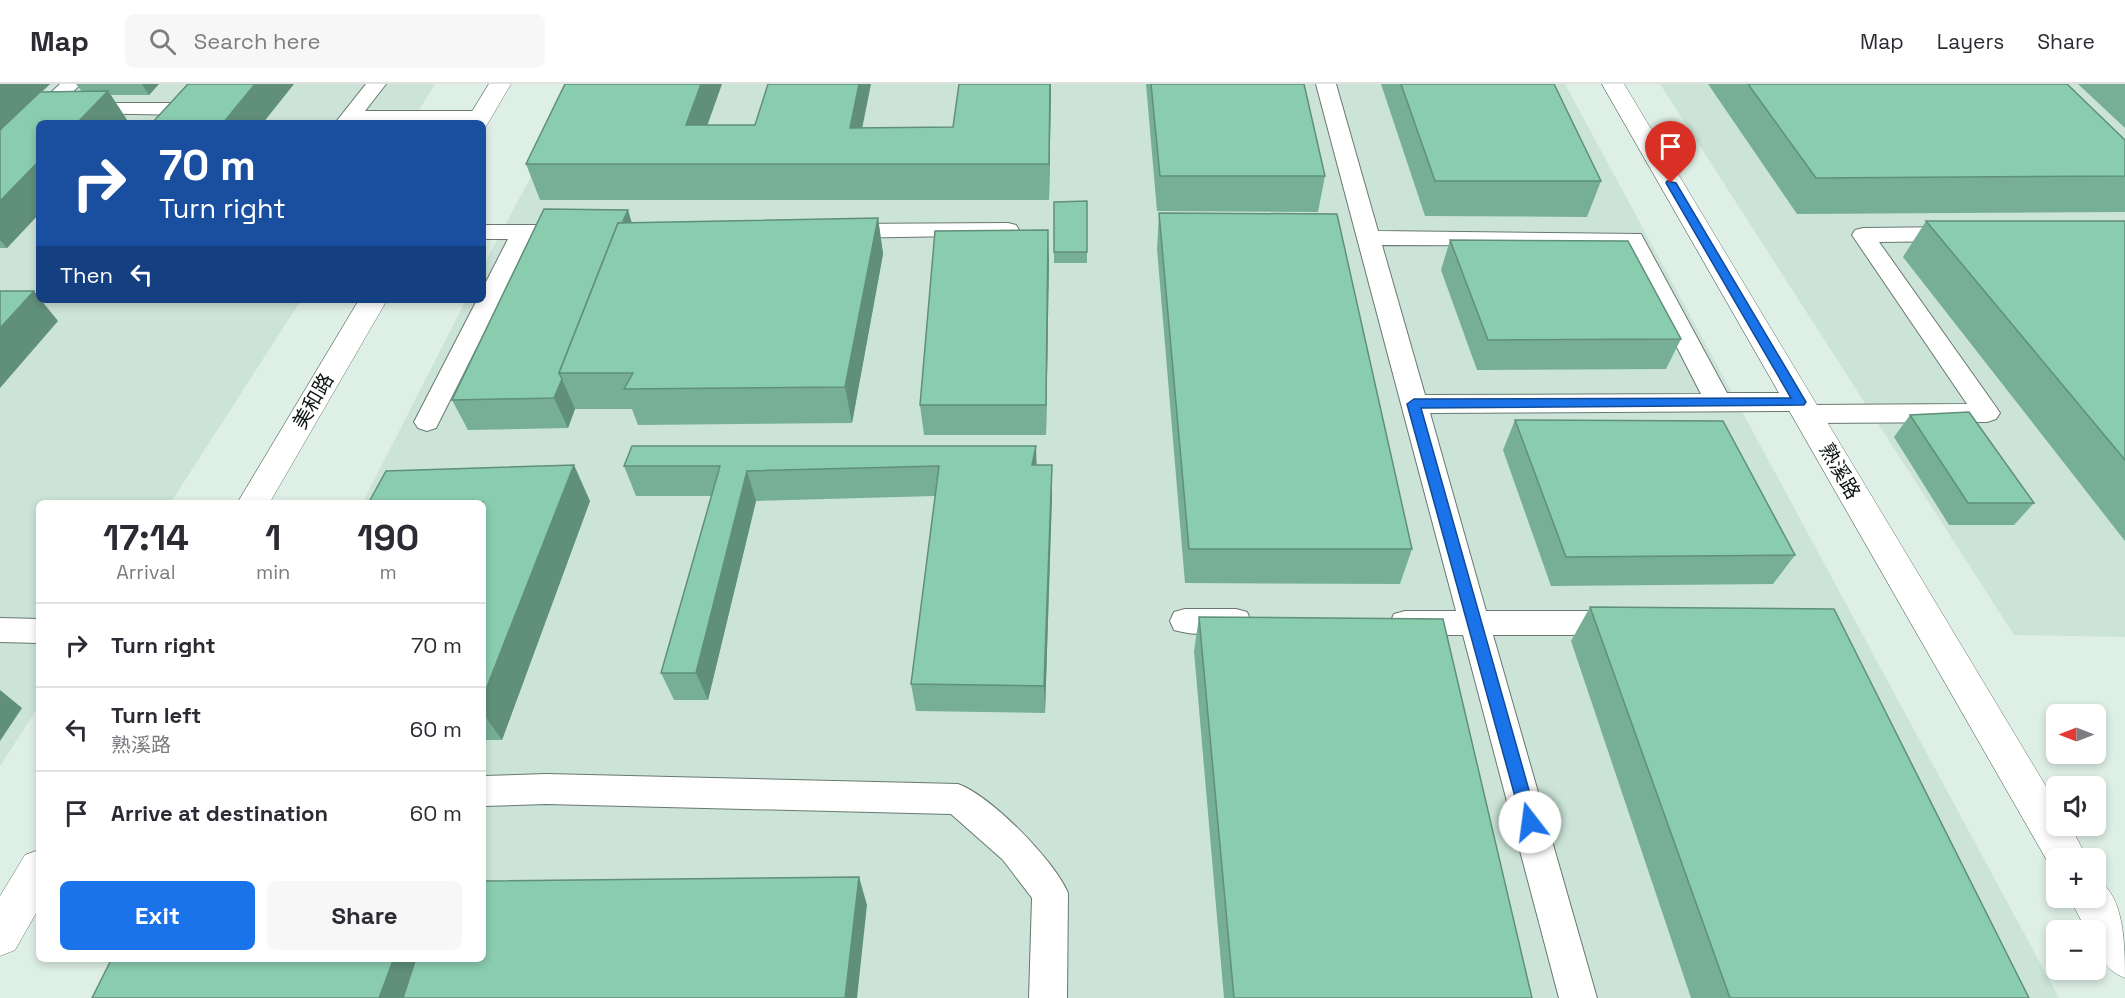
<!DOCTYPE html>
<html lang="en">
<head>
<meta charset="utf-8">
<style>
	:root { --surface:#fff; --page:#f7f7f7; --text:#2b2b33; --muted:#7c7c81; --line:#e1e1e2; --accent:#1a73e8 }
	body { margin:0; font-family:"Space Grotesk","Noto Sans SC",sans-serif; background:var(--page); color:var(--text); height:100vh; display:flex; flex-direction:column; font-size:22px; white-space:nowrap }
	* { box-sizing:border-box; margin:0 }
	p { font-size:20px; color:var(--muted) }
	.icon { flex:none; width:33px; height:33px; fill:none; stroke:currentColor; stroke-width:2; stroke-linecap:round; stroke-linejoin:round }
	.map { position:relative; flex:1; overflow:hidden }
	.drawer { position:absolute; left:36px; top:416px; width:450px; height:462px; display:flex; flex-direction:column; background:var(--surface); border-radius:9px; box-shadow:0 3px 9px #0003 }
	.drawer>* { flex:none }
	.banner { position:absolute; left:36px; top:36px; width:450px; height:183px; border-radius:9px; box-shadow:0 3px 9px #0003; background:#1a4fa0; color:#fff; overflow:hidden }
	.needle { width:39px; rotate:270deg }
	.fabs { position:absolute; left:2046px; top:620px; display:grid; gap:12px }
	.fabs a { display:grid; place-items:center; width:60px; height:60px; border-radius:9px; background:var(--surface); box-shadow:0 3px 9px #0003; font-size:30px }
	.pin { position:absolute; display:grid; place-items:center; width:51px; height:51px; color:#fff; margin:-62px -26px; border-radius:50% 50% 50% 0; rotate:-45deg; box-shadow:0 0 6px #0007 }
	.pin .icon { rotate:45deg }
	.me { position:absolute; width:66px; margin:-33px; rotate:345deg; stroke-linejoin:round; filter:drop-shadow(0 0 4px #0008) }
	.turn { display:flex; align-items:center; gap:21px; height:126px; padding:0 24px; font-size:27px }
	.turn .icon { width:78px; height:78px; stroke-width:2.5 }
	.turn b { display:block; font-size:42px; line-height:51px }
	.then { display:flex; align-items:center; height:57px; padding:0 24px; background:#0003; gap:12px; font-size:22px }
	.eta { display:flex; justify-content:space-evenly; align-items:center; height:102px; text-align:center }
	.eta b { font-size:36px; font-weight:600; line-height:42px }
	.button { display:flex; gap:12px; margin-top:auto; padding:12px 24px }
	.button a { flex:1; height:69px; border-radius:9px; background:var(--accent); color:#fff; font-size:24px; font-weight:600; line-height:69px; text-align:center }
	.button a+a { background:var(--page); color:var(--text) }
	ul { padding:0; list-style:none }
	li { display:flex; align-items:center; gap:18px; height:84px; padding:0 24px; border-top:2px solid var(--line) }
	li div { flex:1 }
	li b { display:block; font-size:22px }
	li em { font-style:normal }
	header { display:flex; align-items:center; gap:36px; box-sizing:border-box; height:84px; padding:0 30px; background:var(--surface); border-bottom:2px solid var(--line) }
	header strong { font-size:28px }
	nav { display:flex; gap:33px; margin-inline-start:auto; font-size:21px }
	.search { width:420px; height:54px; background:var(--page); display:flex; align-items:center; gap:15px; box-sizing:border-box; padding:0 21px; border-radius:9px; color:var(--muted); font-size:22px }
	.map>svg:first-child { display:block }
	.built { fill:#cbe4d7 }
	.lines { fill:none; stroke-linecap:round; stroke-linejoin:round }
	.lane-casing { stroke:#697871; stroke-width:2 }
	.secondary-casing { stroke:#697871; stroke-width:1 }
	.lane { fill:#fff; fill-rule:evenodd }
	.secondary { fill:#fff; fill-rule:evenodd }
	.wall { fill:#76af96 }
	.shaded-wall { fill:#608f7a }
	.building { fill:#89ccae; stroke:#608f7a; stroke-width:1.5 }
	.route { fill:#1a73e8; stroke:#114b97; stroke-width:1.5 }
	.labels { text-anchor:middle; stroke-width:4.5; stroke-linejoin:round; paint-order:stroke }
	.street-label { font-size:20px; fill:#0e1411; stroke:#fff }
</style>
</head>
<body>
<header>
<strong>Map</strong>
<div class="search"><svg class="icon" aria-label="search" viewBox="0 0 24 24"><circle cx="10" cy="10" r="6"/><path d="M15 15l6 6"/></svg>Search here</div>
<nav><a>Map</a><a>Layers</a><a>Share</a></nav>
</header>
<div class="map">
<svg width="2125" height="914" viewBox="0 0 2125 914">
	<rect width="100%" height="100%" fill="#deefe6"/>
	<!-- built -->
	<g class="built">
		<path d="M0 0H435L411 39H39V216H301L171 418H39V622L0 682Z"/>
		<path d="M581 0H1565L2059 914H104L483 874V418H363L466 216H483V182Z"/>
		<path d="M1660 0H2125V553L2014 551Z"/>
	</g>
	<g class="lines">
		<defs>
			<g id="lane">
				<path d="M60 0H81L7 71 0 73V56Z"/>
				<path d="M366 0H386L365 27H480L487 29 490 33 487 37 480 39H335Z"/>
				<path d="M1316 0H1336L1378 147 1641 150 1727 309H1799L1808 312 1812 318 1810 321 1967 320 1852 151 1855 146 1863 144 1955 143 1963 145 1966 150 1963 155 1955 157 1879 158 1996 323 2000 329 1996 335 1987 338 1806 339 1797 336 1793 330 1795 327 1430 329 1486 527H1620L1631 530 1635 539 1631 548 1620 551H1493L1597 914H1559L1463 551H1405L1394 548 1390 539 1394 530 1405 527H1456ZM1382 161 1625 162 1701 310 1425 311Z"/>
				<path d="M82 19H191L198 21 201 25 198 29 191 31 75 29 72 25 75 21Z"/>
				<path d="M1008 139 1016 141 1019 146 1016 151 842 154 834 152 831 147 834 142 842 140Z"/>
				<path d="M483 141H570L578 143 581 148 578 153 531 155 436 344 427 347 418 344 414 338 477 216H483V204L508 155H483Z"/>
				<path d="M1185 525H1236L1247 528 1251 537 1247 546C1226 552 1195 552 1174 546L1170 537 1174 528Z"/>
				<path d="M0 534 39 535V559L0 558Z"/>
				<path d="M546 690 958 700C991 712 1054 776 1068 809L1067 914H1029L1032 814 1003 776 951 730 546 720 483 722V692Z"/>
			</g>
			<g id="secondary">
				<path d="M489 0H511L485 44H483V39H465Z"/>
				<path d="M1602 0H1624L2056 719V741H2070L2087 774H2056V789L2053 787Z"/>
				<path d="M359 216H387L270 418H238Z"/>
				<path d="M39 766V824L15 866 0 872V812L25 771Z"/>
				<path d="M2096 795C2125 810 2125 863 2125 894 2103 885 2096 870 2096 846H2086L2069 813H2096Z"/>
			</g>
		</defs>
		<!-- lane casing -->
		<use href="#lane" class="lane-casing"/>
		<!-- secondary casing -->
		<use href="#secondary" class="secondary-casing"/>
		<!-- lane -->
		<use href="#lane" class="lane"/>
		<!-- secondary -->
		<use href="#secondary" class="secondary"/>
	</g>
	<!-- wall -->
	<g class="wall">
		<path d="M0 0H50L41 8H82L76 0H159L149 11H111L127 36 39 39V130L7 164H0Z"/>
		<path d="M959 0H1051L1049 116H540L526 80 708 41 862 44 953 43Z"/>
		<path d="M1146 0H1304L1325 92 1318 128 1157 127Z"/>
		<path d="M1381 0H1554L1601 97 1587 133 1425 132Z"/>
		<path d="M1708 0H2067L2125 56V128L1797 130Z"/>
		<path d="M2078 0H2125V44Z"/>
		<path d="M1087 117V179H1054V118Z"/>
		<path d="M1159 129 1412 465 1400 500 1185 499 1157 165Z"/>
		<path d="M878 134 883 170 852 339 638 341 632 325H575L568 344 468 346 452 316 632 139Z"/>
		<path d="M1926 137H2125V457L1903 173Z"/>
		<path d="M1450 156 1681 255 1666 285 1477 286 1441 186Z"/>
		<path d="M1049 175 1046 351H924L920 321Z"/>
		<path d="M1910 331 2034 419 2014 441H1949L1894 353Z"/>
		<path d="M1515 336 1795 471 1773 500 1551 502 1503 366Z"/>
		<path d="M1036 362V381H1052V411L1045 629 916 627 911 600 935 412 756 417 708 616H674L661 589 712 412H636L624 382Z"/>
		<path d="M590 417 502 656H483V418Z"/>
		<path d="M1590 523 2029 914H1691L1571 557Z"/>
		<path d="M1199 533 1532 914H1224L1194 567Z"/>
	</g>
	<!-- shaded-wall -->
	<g class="shaded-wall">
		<path d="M0 0H50L0 48Z"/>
		<path d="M142 0H159L149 11Z"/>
		<path d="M255 0H294L263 39H223Z"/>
		<path d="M701 0H722L695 76 686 41Z"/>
		<path d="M859 0H871L855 80 850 44Z"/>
		<path d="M1050 0H1051L1049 116V80Z"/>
		<path d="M108 7 127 36 125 39H77Z"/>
		<path d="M39 77V130L7 164 0 156V117Z"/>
		<path d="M628 126 637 156 564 289Z"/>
		<path d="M878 134 883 170 852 339 845 303Z"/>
		<path d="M1048 146 1049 175 1046 351V321Z"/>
		<path d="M34 207 39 213V216H41L58 237 0 304V244Z"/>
		<path d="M562 295 575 325 568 344 554 314Z"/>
		<path d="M1036 362 1037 391 1032 381Z"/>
		<path d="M574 381 590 417 502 656 483 629V613Z"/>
		<path d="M1052 381V411L1045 629 1044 602Z"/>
		<path d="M747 387 756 417 708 616 696 589Z"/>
		<path d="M0 606 22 624 0 657Z"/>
		<path d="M859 793 867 821 857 914H845Z"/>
		<path d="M394 874H433L419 914H379Z"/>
	</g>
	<!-- building -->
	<g class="building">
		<path d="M188 0H255L223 39H152Z"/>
		<path d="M565 0H701L686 41H755L768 0H859L850 44 953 43 959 0H1050L1049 80H526Z"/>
		<path d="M1151 0H1304L1325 92H1160Z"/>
		<path d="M1401 0H1554L1601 97H1435Z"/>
		<path d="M1748 0H2067L2125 56V92L1816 94Z"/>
		<path d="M108 7 77 39H39V77L0 117V46L40 8Z"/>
		<path d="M1087 117V168H1054V118Z"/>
		<path d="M544 125 628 126 622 139H618L559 289 562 295 554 314 452 316Z"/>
		<path d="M1159 129 1337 130 1412 465H1189Z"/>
		<path d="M878 134 845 303 624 305 633 289H559L618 139Z"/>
		<path d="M1926 137H2125V376Z"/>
		<path d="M1048 146 1046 321H920L935 147Z"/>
		<path d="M1450 156 1628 157 1681 255 1488 256Z"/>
		<path d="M0 207H34L0 244Z"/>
		<path d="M1969 328 2034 419H1968L1910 331Z"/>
		<path d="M1515 336 1723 337 1795 471 1566 473Z"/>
		<path d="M632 362H1036L1032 381H1052L1044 602 911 600 939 382 747 387 696 589H661L720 382H624Z"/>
		<path d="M574 381 483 613V418H369L386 387Z"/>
		<path d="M1590 523 1834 525 2029 914H1730Z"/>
		<path d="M1199 533 1443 535 1532 914H1234Z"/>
		<path d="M859 793 845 914H403L416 874H483V797Z"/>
		<path d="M112 874H394L379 914H92Z"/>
	</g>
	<!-- route -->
	<path class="route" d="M1667 97 1676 99 1806 318 1804 321 1421 324 1538 738 1535 743 1530 745 1524 743 1522 738 1407 320 1414 315 1791 314 1666 99Z"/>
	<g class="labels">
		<!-- street labels -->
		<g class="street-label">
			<text transform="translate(313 317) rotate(-60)" y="7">美和路</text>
			<text transform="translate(1840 387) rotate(60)" y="7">熟溪路</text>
		</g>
	</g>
</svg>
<div class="fabs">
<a><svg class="needle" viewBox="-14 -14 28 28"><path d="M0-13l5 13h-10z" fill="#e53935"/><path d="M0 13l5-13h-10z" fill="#7c7c81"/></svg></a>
<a><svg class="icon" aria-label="sound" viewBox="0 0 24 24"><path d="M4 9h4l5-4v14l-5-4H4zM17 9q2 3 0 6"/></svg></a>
<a>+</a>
<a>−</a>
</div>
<div class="pin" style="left:1671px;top:99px;background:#d93025"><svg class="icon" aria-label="arrive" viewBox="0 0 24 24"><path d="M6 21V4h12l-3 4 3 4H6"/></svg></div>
<svg class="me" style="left:1530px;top:738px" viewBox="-20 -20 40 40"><circle r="19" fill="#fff"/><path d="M0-13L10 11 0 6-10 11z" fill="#1a73e8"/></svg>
<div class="banner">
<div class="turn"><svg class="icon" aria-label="right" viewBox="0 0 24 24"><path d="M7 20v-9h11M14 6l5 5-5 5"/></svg><div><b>70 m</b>Turn right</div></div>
<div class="then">Then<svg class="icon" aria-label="left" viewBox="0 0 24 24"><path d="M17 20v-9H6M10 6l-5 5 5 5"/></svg></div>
</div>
<section class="drawer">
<div class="eta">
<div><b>17:14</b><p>Arrival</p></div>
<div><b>1</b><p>min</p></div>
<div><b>190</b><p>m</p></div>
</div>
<ul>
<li><svg class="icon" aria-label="right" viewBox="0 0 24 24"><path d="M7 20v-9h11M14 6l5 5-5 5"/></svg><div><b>Turn right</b></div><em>70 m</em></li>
<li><svg class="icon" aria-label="left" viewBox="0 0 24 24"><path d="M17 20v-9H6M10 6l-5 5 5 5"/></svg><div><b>Turn left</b><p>熟溪路</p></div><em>60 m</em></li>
<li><svg class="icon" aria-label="arrive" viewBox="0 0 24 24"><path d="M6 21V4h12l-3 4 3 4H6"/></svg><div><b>Arrive at destination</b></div><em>60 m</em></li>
</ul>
<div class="button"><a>Exit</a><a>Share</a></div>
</section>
</div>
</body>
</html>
